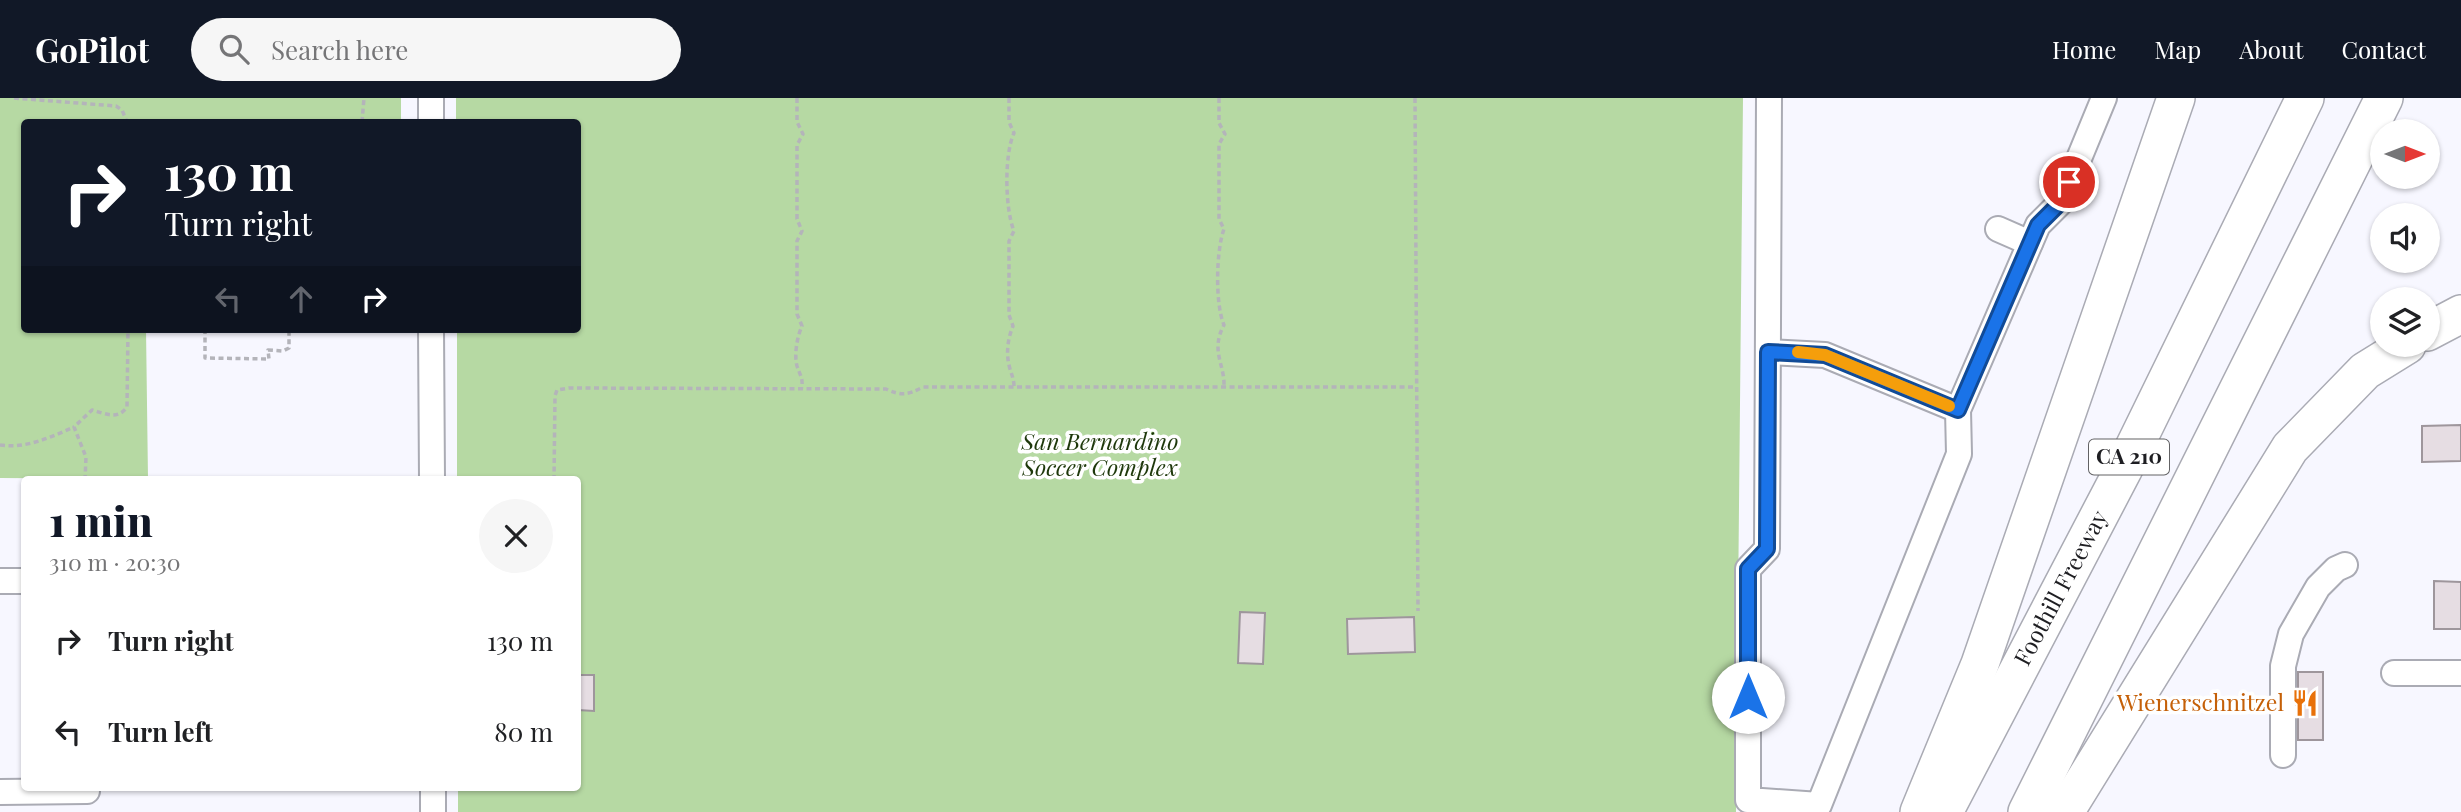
<!DOCTYPE html>
<html lang="en">
<head>
<meta charset="utf-8">
<style>
	:root { --surface:#fff; --page:#f6f6f6; --text:#202124; --muted:#757577; --accent:#111827 }
	body { margin:0; font-family:"Playfair Display",serif; background:var(--page); color:var(--text); height:100vh; display:flex; flex-direction:column; font-size:26px; white-space:nowrap }
	* { box-sizing:border-box; margin:0 }
	p { font-size:23px; color:var(--muted) }
	.icon { flex:none; width:38px; height:38px; fill:none; stroke:currentColor; stroke-width:2; stroke-linecap:round; stroke-linejoin:round }
	.map { position:relative; flex:1; overflow:hidden }
	.panel { position:absolute; left:21px; top:378px; width:560px; height:315px; display:flex; flex-direction:column; background:var(--surface); border-radius:7px; box-shadow:0 2px 5px #0004 }
	.panel>* { flex:none }
	.banner { position:absolute; left:21px; top:21px; width:560px; height:214px; border-radius:7px; box-shadow:0 2px 5px #0004; background:#111827; color:#fff; overflow:hidden }
	.needle { width:46px; rotate:90deg }
	.buttons { position:absolute; left:2370px; top:21px; display:grid; gap:14px }
	.buttons a { display:grid; place-items:center; width:70px; height:70px; border-radius:50%; background:var(--surface); box-shadow:0 2px 5px #0004; font-size:35px }
	.pin { position:absolute; display:grid; place-items:center; width:60px; height:60px; color:#fff; margin:-30px; border:4px solid #fff; border-radius:50%; box-shadow:0 2px 7px #0007 }
	.me { position:absolute; width:77px; margin:-38px; rotate:0deg; stroke-linejoin:round; filter:drop-shadow(0 0 5px #0008) }
	.turn { display:flex; align-items:center; gap:24px; height:147px; padding:0 28px; font-size:32px }
	.turn .icon { width:91px; height:91px; stroke-width:2.5 }
	.turn b { display:block; font-size:49px; line-height:60px }
	.lanes { display:flex; align-items:center; height:66px; padding:0 28px; background:#0003; justify-content:center; gap:35px; direction:ltr }
	.lanes .off { opacity:.35 }
	.round { display:grid; place-items:center; flex:none; width:74px; height:74px; border-radius:37px; background:var(--page) }
	.head { display:flex; align-items:center; justify-content:space-between; height:119px; padding:0 28px }
	h1 { font-size:42px; font-weight:800; line-height:52px; color:var(--accent) }
	ul { padding:0; list-style:none }
	li { display:flex; align-items:center; gap:21px; height:91px; padding:0 28px }
	li div { flex:1 }
	li b { display:block; font-size:26px }
	li em { font-style:normal }
	header { display:flex; align-items:center; gap:42px; box-sizing:border-box; height:98px; padding:0 35px; background:var(--accent); color:#fff }
	header strong { font-size:33px }
	nav { display:flex; gap:38px; margin-inline-start:auto; font-size:24px }
	.search { width:490px; height:63px; background:var(--page); display:flex; align-items:center; gap:18px; box-sizing:border-box; padding:0 24px; border-radius:38px; color:var(--muted); font-size:26px }
	.map>svg:first-child { display:block }
	.green { fill:#b6d9a3 }
	.building { fill:#e6dde3; stroke:#9e969c; stroke-width:2 }
	.lines { fill:none; stroke-linecap:round; stroke-linejoin:round }
	.minor-casing { stroke:#aaabb4; stroke-width:28 }
	.highway-casing { stroke:#aaabb4; stroke-width:40 }
	.path { stroke:#b4b4ba; stroke-width:3.5; stroke-dasharray:5 3.5; stroke-linecap:butt }
	.minor { stroke:#fff; stroke-width:24 }
	.highway { stroke:#fff; stroke-width:37 }
	.route-casing { stroke:#114b97; stroke-width:18 }
	.route { stroke:#1a73e8; stroke-width:12 }
	.slow { stroke:#f59e0b; stroke-width:12 }
	.labels { text-anchor:middle; stroke-width:7; stroke-linejoin:round; paint-order:stroke }
	.shield { fill:#fff; stroke:#626264; stroke-width:2 }
	.shield-label { font-size:21px; font-weight:bold; fill:#1e1e22 }
	.park-label { font-size:23px; font-style:italic; fill:#1e380b; stroke:#fff }
	.street-label { font-size:23px; fill:#1e1e22; stroke:#fff }
	.food-label { font-size:23px; fill:#c56008; stroke:#fff; text-anchor:end }
</style>
</head>
<body>
<header>
<strong>GoPilot</strong>
<div class="search"><svg class="icon" aria-label="search" viewBox="0 0 24 24"><circle cx="10" cy="10" r="6"/><path d="M15 15l6 6"/></svg>Search here</div>
<nav><a>Home</a><a>Map</a><a>About</a><a>Contact</a></nav>
</header>
<div class="map">
<svg width="2461" height="714" viewBox="0 0 2461 714">
	<rect width="100%" height="100%" fill="#f7f7ff"/>
	<!-- green -->
	<g class="green">
		<path d="M0 0H401V24H24V231H146L148 381 0 380Z"/>
		<path d="M456 0H1743L1736 714H458V690H578V382L457 381V231H578V24H456Z"/>
	</g>
	<!-- building -->
	<g class="building">
		<path d="M2461 327V363L2422 364V328Z"/>
		<path d="M2434 483 2461 484V531H2434Z"/>
		<path d="M1240 514 1265 515 1263 566 1238 565Z"/>
		<path d="M1414 519 1415 554 1348 556 1347 521Z"/>
		<rect x="2298" y="574" width="25" height="68"/>
		<path d="M578 577H594V613L578 612Z"/>
	</g>
	<g class="lines">
		<defs>
			<g id="minor">
				<path d="M431 0V24"/>
				<path d="M1769 0 1767 451 1748 471V702L1819 707 1959 356 1958 312 2038 127 2061 104 2104 0"/>
				<path d="M1998 131 2030 145"/>
				<path d="M431 231 432 382"/>
				<path d="M1768 254 1825 257 1958 312"/>
				<path d="M0 483H24"/>
				<path d="M2394 575H2461"/>
				<path d="M2283 657V568L2291 536 2318 489 2336 471 2345 467"/>
				<path d="M433 690V714"/>
				<path d="M0 694 87 693"/>
			</g>
			<g id="highway">
				<path d="M2427 234 2461 216"/>
				<path d="M1919 714 1980 566 2176 0"/>
				<path d="M1944 714 2123 372 2305 0"/>
				<path d="M2027 714 2384 0"/>
				<path d="M2065 714 2290 350 2365 273 2407 247"/>
			</g>
		</defs>
		<!-- minor casing -->
		<use href="#minor" class="minor-casing"/>
		<!-- highway casing -->
		<use href="#highway" class="highway-casing"/>
		<!-- path -->
		<g class="path">
			<path d="M14 0 116 8 122 12 127 24"/>
			<path d="M797 0V24L803 36 797 47V121L802 133 797 143V216L802 228C797 239 794 257 797 268 800 277 803 280 802 290"/>
			<path d="M1009 0V24L1014 35C1004 57 1005 111 1014 133L1009 143V217L1013 228C1008 240 1006 254 1009 267 1011 276 1014 280 1014 289"/>
			<path d="M1219 0V25L1225 36 1219 46V121L1224 131C1216 153 1215 206 1224 227 1210 253 1225 266 1224 289"/>
			<path d="M1415 0 1418 513"/>
			<path d="M362 24 364 0"/>
			<path d="M205 231V260L269 261 268 252 283 253 289 250V231"/>
			<path d="M0 347C26 351 51 339 74 329"/>
			<path d="M85 382 86 359 74 329 92 312C106 316 118 322 127 309L128 231"/>
			<path d="M554 382 555 298 557 292 569 290 886 291C901 298 908 297 923 289H1416"/>
		</g>
		<!-- minor -->
		<use href="#minor" class="minor"/>
		<!-- highway -->
		<use href="#highway" class="highway"/>
	</g>
	<g class="lines">
		<defs>
			<path id="route" d="M1748 599V471L1767 451 1768 254 1825 257 1958 312 2038 127 2061 104 2069 84"/>
		</defs>
		<!-- route casing -->
		<use href="#route" class="route-casing"/>
		<!-- route -->
		<use href="#route" class="route"/>
		<!-- slow -->
		<path class="slow" d="M1798 254 1825 257 1949 308"/>
	</g>
	<!-- icons -->
	<defs>
		<symbol id="restaurant-bare" viewBox="-9 -9 18 18"><path d="M-5-6h1v4h1v-4h1v4h1v-4h1v5L-1.5 .5V6h-2V.5L-5-1ZM5-6V6H3V1.5H1.5Q1.5-4 5-6Z" fill="#e8710a" stroke="#fff" stroke-width="2.5" paint-order="stroke"/></symbol>
	</defs>
	<g fill-rule="evenodd">
		<use href="#restaurant-bare" x="2286" y="586" width="38" height="38"/>
	</g>
	<g class="labels">
		<!-- shield labels -->
		<rect class="shield" x="2089" y="341.5" width="80" height="35" rx="5"/>
		<g class="shield-label">
			<text x="2129" y="366">CA 210</text>
		</g>
		<!-- park labels -->
		<g class="park-label">
			<text x="1100" y="352">San Bernardino<tspan x="1100" dy="26">Soccer Complex</tspan></text>
		</g>
		<!-- street labels -->
		<g class="street-label">
			<text transform="translate(2061 490) rotate(-62)" y="8">Foothill Freeway</text>
		</g>
		<!-- food labels -->
		<g class="food-label">
			<text x="2284" y="613">Wienerschnitzel</text>
		</g>
	</g>
</svg>
<div class="buttons">
<a><svg class="needle" viewBox="-14 -14 28 28"><path d="M0-13l5 13h-10z" fill="#e53935"/><path d="M0 13l5-13h-10z" fill="#757577"/></svg></a>
<a><svg class="icon" aria-label="sound" viewBox="0 0 24 24"><path d="M4 9h4l5-4v14l-5-4H4zM17 9q2 3 0 6"/></svg></a>
<a><svg class="icon" aria-label="layers" viewBox="0 0 24 24"><path d="M12 4l9 5-9 5-9-5zM3 14l9 5 9-5"/></svg></a>
</div>
<div class="pin" style="left:2069px;top:84px;background:#d93025"><svg class="icon" aria-label="arrive" viewBox="0 0 24 24"><path d="M6 21V4h12l-3 4 3 4H6"/></svg></div>
<svg class="me" style="left:1748px;top:599px" viewBox="-20 -20 40 40"><circle r="19" fill="#fff"/><path d="M0-13L10 11 0 6-10 11z" fill="#1a73e8"/></svg>
<div class="banner">
<div class="turn"><svg class="icon" aria-label="right" viewBox="0 0 24 24"><path d="M7 20v-9h11M14 6l5 5-5 5"/></svg><div><b>130 m</b>Turn right</div></div>
<div class="lanes"><svg class="icon off" aria-label="left" viewBox="0 0 24 24"><path d="M17 20v-9H6M10 6l-5 5 5 5"/></svg><svg class="icon off" aria-label="ahead" viewBox="0 0 24 24"><path d="M12 20V5M6 11l6-6 6 6"/></svg><svg class="icon" aria-label="right" viewBox="0 0 24 24"><path d="M7 20v-9h11M14 6l5 5-5 5"/></svg></div>
</div>
<section class="panel">
<div class="head"><div><h1>1 min</h1><p>310 m · 20:30</p></div><a class="round"><svg class="icon" aria-label="close" viewBox="0 0 24 24"><path d="M6 6l12 12M18 6L6 18"/></svg></a></div>
<ul>
<li><svg class="icon" aria-label="right" viewBox="0 0 24 24"><path d="M7 20v-9h11M14 6l5 5-5 5"/></svg><div><b>Turn right</b></div><em>130 m</em></li>
<li><svg class="icon" aria-label="left" viewBox="0 0 24 24"><path d="M17 20v-9H6M10 6l-5 5 5 5"/></svg><div><b>Turn left</b></div><em>80 m</em></li>
</ul>
</section>
</div>
</body>
</html>
